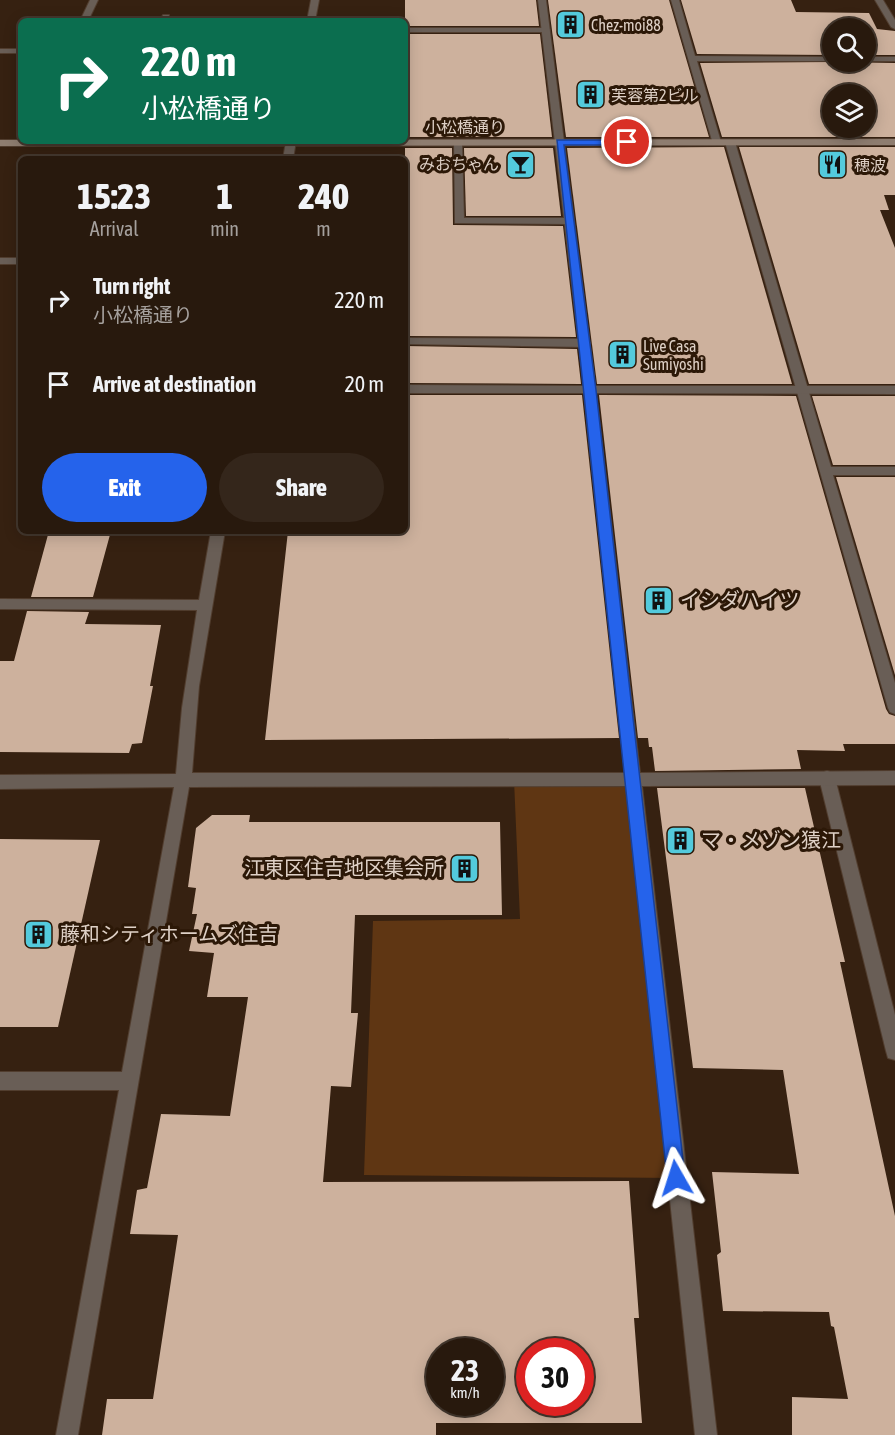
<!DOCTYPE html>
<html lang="en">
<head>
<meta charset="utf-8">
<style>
	:root { --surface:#28190d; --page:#34261b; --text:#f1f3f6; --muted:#a5a09d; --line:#44382e; --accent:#2563eb }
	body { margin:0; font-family:"Asap Condensed","Noto Sans JP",sans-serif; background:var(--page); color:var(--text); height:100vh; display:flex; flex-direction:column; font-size:22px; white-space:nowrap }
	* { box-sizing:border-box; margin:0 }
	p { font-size:20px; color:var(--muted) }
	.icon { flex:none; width:33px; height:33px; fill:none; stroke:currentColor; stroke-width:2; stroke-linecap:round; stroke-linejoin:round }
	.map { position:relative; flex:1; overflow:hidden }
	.details { position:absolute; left:18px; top:156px; width:390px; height:378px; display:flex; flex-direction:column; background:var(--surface); border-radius:9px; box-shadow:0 3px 15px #0003,0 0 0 2px var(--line) }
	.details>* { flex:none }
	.guide { position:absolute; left:18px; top:18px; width:390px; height:126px; border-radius:9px; box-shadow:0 3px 15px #0003,0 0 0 2px var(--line); background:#0b6e4f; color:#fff; overflow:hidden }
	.buttons { position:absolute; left:822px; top:18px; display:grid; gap:12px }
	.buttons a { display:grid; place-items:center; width:54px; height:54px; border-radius:50%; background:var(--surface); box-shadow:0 3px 15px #0003,0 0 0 2px var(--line); font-size:30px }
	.speed { position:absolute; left:426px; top:1338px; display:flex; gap:12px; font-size:30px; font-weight:700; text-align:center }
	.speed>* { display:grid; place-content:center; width:78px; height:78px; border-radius:50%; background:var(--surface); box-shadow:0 3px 15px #0003,0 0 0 2px var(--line); line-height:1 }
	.speed small { font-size:15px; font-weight:400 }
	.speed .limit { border:9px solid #d22; background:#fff; color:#111 }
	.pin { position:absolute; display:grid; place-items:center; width:51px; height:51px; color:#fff; margin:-26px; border:3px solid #fff; border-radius:50%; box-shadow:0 2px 6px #0007 }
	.me { position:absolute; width:66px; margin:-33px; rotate:354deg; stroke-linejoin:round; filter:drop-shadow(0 0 4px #0008) }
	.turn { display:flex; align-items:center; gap:21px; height:126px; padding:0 24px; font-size:27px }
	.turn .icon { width:78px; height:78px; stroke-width:2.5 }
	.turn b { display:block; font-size:42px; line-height:51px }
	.eta { display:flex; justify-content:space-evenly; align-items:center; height:102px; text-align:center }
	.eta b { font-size:36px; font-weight:800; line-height:42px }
	.button { display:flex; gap:12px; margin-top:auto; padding:12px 24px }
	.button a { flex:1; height:69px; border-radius:36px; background:var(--accent); color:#fff; font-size:24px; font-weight:800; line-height:69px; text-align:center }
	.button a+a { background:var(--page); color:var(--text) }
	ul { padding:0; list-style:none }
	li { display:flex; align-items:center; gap:18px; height:84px; padding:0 24px }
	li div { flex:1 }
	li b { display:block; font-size:22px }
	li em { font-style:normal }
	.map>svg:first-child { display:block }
	.green { fill:#5f3613 }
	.building { fill:#cdb19d; fill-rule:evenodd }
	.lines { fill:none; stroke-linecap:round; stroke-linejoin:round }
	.lane-casing { stroke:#513d2e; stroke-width:2 }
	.street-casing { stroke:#513d2e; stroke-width:2 }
	.secondary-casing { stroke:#513d2e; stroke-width:2 }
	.lane { fill:#695e56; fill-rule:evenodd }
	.street { fill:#695e56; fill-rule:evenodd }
	.secondary { fill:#8e7d70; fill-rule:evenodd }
	.route { fill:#2563eb; stroke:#184099; stroke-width:1.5 }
	.labels { text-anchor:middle; stroke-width:6; stroke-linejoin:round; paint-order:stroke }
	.far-poi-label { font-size:16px; fill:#ded0c6; stroke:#2c1807; text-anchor:start }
	.far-street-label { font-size:16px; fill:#ded0c6; stroke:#2c1807 }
	.poi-label { font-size:20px; fill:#ded0c6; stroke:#2c1807; text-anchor:start }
</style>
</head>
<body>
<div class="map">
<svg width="895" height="1435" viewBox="0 0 895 1435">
	<rect width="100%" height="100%" fill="#362111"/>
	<!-- green -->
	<path class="green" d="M514 780H632L676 1178 364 1175 373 921 520 919Z"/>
	<!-- building -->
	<g class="building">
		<path d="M405 0H536L539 26H405Z"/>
		<path d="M548 0H669L709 137H566Z"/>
		<path d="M681 0H791L796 12 869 13 877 29 895 31V55H866V28H832V55L697 54Z"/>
		<path d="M405 34H540L552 137H405Z"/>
		<path d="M834 62 895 63V137H722L700 63ZM832 94H866V128H832Z"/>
		<path d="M724 147 792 384H597L567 148Z"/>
		<path d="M739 147H895V195H884L889 210H880L895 248V384H809Z"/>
		<path d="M405 148H452L453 225 563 226 576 337 405 336Z"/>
		<path d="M464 148H553L561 216H466Z"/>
		<path d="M405 346 577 349 581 384 405 383Z"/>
		<path d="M405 395H582L619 738 265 740 288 531H405Z"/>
		<path d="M599 395 796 396 886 709 889 714 895 716V744H843L845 751 797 750 801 769 655 771 652 747H649L648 738H638Z"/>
		<path d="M812 396H895V465H833Z"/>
		<path d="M836 477H895V675Z"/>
		<path d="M49 531H111L93 597H31Z"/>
		<path d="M27 611 89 612 85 624 161 625 150 686H153L142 743 132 744 129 753 0 752V661H14Z"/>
		<path d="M657 788H805L845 962H840L895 1216V1435H792V1397L848 1399 834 1327 831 1326 829 1312 723 1311 717 1255 721 1252 712 1172 799 1174 783 1070 693 1068Z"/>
		<path d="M212 815H250L249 822H500L502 915H355L351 1013H358L351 1087 331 1086 323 1182 629 1181 639 1318H634L642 1423H436V1435H102L107 1399H153L178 1235 130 1234 137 1190 147 1188 161 1114 230 1116 248 997H207L214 953 189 951 197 914H192L196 888 188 887 196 828ZM440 1352H490V1402H440ZM530 1352H580V1402H530Z"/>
		<path d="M0 839 100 840 58 1027H0Z"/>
	</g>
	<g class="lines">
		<defs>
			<g id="lane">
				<path d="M90 0H98L88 21H80Z"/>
				<path d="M671 0H679L695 56 832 57V61H697L721 142 713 144Z"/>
				<path d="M163 15H169L168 21H160Z"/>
				<path d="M405 28H546L550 30 546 32H405Z"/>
				<rect x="866" y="57" width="29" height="4"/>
				<path d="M454 140 462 142 464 218H569L574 221 569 224 455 223Z"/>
				<path d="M727 140 735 142 831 467H895V475H833L895 683V714L890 712 888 708 725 142Z"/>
				<path d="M405 338 584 339 590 343 584 347 405 344Z"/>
				<path d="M827 771 833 773 835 778 895 1015V1060L888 1058 886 1051 819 778 821 773Z"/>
			</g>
			<g id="street">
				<path d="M311 0H319L315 21H307Z"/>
				<path d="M538 0H546L595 386H895V394L596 393 640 773 895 771V785L642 786 717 1435H695L626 786 189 787 78 1435H56L119 1090H0V1072H122L174 787 0 789V775L176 774 182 708 197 610 0 609V599L199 600 211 531H225L199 686 192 773H625L584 393H405V385L584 386Z"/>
				<path d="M875 0H883L895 20V29L891 27Z"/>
				<rect x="0" y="49" width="21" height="4"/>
				<path d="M286 141H296L293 159H283Z"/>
				<rect x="0" y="258" width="21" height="6"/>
			</g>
			<path id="secondary" d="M895 139V145L0 146V140Z"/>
		</defs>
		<!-- lane casing -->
		<use href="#lane" class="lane-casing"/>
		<!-- street casing -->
		<use href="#street" class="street-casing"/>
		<!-- secondary casing -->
		<use href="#secondary" class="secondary-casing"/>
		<!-- lane -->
		<use href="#lane" class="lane"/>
		<!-- street -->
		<use href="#street" class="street"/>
		<!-- secondary -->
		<use href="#secondary" class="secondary"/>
	</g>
	<!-- route -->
	<path class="route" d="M557 140H627L631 142 627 145H564L596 390 685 1178 683 1184 676 1186 670 1184 667 1178Z"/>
	<!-- icons -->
	<defs>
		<symbol id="building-square" viewBox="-11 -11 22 22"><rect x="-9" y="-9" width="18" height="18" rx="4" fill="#53cadc" stroke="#2c1807"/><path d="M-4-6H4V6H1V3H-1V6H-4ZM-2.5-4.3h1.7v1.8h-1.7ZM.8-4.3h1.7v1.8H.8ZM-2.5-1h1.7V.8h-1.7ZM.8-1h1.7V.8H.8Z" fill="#111"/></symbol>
		<symbol id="bar-square" viewBox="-11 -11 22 22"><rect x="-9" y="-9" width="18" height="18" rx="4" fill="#53cadc" stroke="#2c1807"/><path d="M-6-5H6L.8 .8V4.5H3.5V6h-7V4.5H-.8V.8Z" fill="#111"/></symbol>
		<symbol id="restaurant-square" viewBox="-11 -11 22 22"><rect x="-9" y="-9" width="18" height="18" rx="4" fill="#53cadc" stroke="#2c1807"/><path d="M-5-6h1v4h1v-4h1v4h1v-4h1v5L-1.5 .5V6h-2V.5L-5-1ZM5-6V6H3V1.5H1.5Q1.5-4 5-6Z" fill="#111"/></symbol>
	</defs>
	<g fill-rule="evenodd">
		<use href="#building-square" x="554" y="8" width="33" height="33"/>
		<use href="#building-square" x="574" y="78" width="33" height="33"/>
		<use href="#bar-square" x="504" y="148" width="33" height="33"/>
		<use href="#restaurant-square" x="816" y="148" width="33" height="33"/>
		<use href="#building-square" x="606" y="338" width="33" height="33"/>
		<use href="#building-square" x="642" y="584" width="33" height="33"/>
		<use href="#building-square" x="664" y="824" width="33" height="33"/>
		<use href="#building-square" x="448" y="852" width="33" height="33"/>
		<use href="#building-square" x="22" y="918" width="33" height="33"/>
	</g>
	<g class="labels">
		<!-- far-poi labels -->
		<g class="far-poi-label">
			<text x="591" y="31">Chez-moi88</text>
			<text x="611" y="101">芙蓉第2ビル</text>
			<text x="499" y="170" text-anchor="end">みおちゃん</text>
			<text x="854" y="171">穂波</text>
			<text x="643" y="352">Live Casa<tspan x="643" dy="18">Sumiyoshi</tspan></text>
		</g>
		<!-- far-street labels -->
		<g class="far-street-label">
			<text x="465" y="133">小松橋通り</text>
		</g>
		<!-- poi labels -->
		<g class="poi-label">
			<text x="680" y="607">イシダハイツ</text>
			<text x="701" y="847">マ・メゾン猿江</text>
			<text x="444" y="875" text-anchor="end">江東区住吉地区集会所</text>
			<text x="60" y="941">藤和シティホームズ住吉</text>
		</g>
	</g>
</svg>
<div class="buttons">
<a><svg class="icon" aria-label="search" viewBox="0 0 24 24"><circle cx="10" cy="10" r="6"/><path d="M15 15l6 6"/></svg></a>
<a><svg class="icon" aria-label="layers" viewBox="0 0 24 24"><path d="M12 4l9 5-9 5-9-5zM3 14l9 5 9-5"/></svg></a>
</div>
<div class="speed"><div>23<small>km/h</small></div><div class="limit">30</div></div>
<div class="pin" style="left:627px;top:142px;background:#d93025"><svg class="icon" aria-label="arrive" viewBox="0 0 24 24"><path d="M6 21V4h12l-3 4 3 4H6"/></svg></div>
<svg class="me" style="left:676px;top:1178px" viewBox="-20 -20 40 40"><path d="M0-17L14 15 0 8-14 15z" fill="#2563eb" stroke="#fff" stroke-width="4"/></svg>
<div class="guide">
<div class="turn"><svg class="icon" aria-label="right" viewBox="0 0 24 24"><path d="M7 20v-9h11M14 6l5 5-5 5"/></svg><div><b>220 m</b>小松橋通り</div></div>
</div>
<section class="details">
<div class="eta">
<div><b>15:23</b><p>Arrival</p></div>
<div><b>1</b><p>min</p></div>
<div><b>240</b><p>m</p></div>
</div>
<ul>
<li><svg class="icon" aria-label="right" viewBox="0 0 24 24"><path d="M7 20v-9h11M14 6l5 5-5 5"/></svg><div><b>Turn right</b><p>小松橋通り</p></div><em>220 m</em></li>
<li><svg class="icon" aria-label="arrive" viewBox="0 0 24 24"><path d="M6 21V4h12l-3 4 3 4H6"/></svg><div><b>Arrive at destination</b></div><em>20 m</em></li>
</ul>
<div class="button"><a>Exit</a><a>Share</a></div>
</section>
</div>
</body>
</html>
